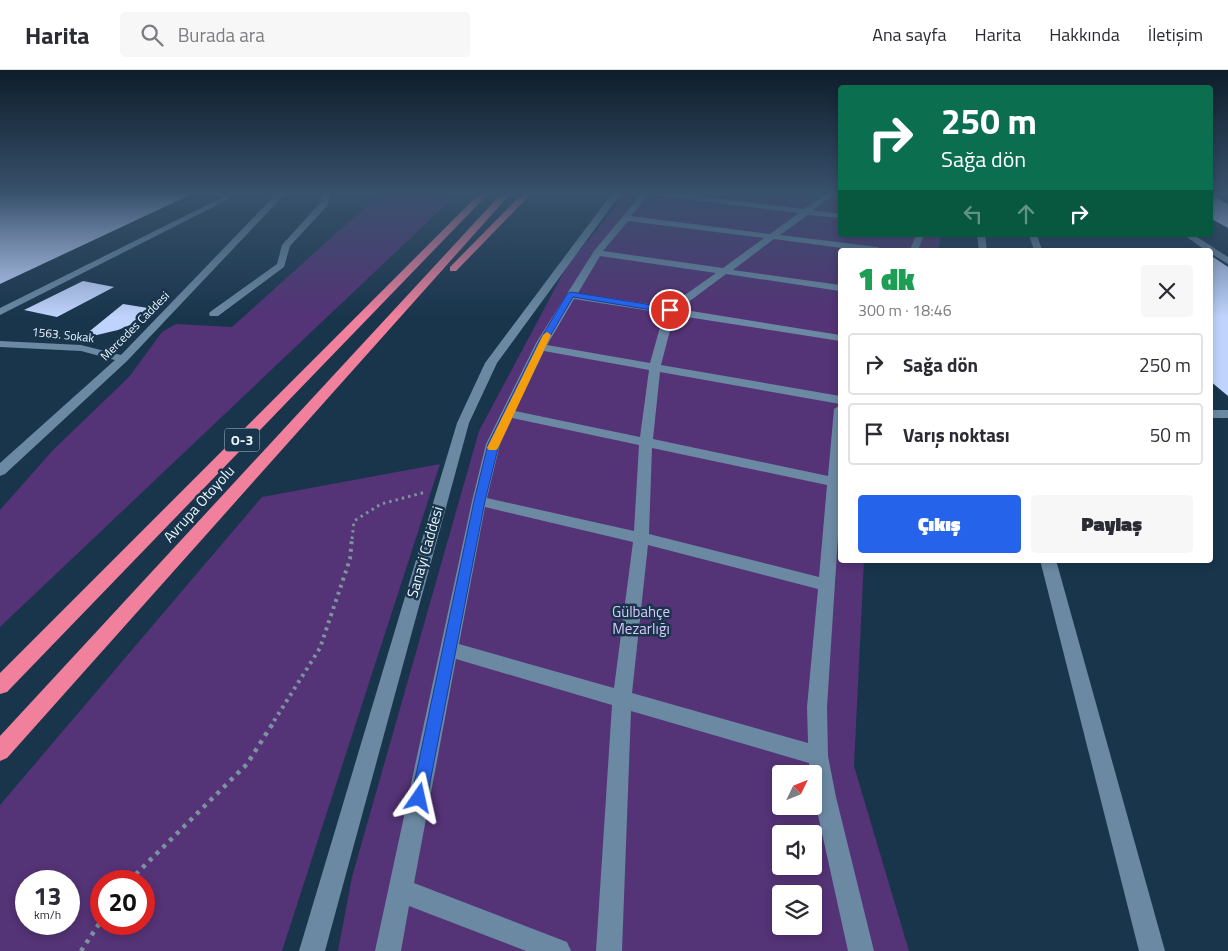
<!DOCTYPE html>
<html lang="tr">
<head>
<meta charset="utf-8">
<style>
	:root { --surface:#fff; --page:#f7f7f7; --text:#2b2b33; --muted:#7c7c81; --line:#e1e1e2; --accent:#2563eb }
	body { margin:0; font-family:"Titillium Web",sans-serif; background:var(--page); color:var(--text); height:100vh; display:flex; flex-direction:column; font-size:19px; white-space:nowrap }
	* { box-sizing:border-box; margin:0 }
	p { font-size:16px; color:var(--muted) }
	.icon { flex:none; width:28px; height:28px; fill:none; stroke:currentColor; stroke-width:2; stroke-linecap:round; stroke-linejoin:round }
	.map { position:relative; flex:1; overflow:hidden }
	.panel { position:absolute; left:838px; top:178px; width:375px; height:315px; display:flex; flex-direction:column; background:var(--surface); border-radius:5px; box-shadow:0 2px 8px #0003 }
	.panel>* { flex:none }
	.top-card { position:absolute; left:838px; top:15px; width:375px; height:152px; border-radius:5px; box-shadow:0 2px 8px #0003; background:#0b6e4f; color:#fff; overflow:hidden }
	.needle { width:32px; rotate:47deg }
	.buttons { position:absolute; left:772px; top:695px; display:grid; gap:10px }
	.buttons a { display:grid; place-items:center; width:50px; height:50px; border-radius:5px; background:var(--surface); box-shadow:0 2px 8px #0003; font-size:25px }
	.speed { position:absolute; left:15px; top:800px; display:flex; gap:10px; font-size:25px; font-weight:700; text-align:center }
	.speed>* { display:grid; place-content:center; width:65px; height:65px; border-radius:50%; background:var(--surface); box-shadow:0 2px 8px #0003; line-height:1 }
	.speed small { font-size:12px; font-weight:400 }
	.speed .limit { border:8px solid #d22; background:#fff; color:#111 }
	.pin { position:absolute; display:grid; place-items:center; width:42px; height:42px; color:#fff; margin:-21px; border:2px solid #fff; border-radius:50%; box-shadow:0 1px 5px #0007 }
	.me { position:absolute; width:55px; margin:-28px; rotate:11deg; stroke-linejoin:round; filter:drop-shadow(0 0 4px #0008) }
	.turn { display:flex; align-items:center; gap:18px; height:105px; padding:0 20px; font-size:22px }
	.turn .icon { width:65px; height:65px; stroke-width:2.5 }
	.turn b { display:block; font-size:35px; line-height:42px }
	.lanes { display:flex; align-items:center; height:48px; padding:0 20px; background:#0003; justify-content:center; gap:25px; direction:ltr }
	.lanes .off { opacity:.35 }
	.round { display:grid; place-items:center; flex:none; width:52px; height:52px; border-radius:5px; background:var(--page) }
	.overview { display:flex; align-items:center; justify-content:space-between; height:85px; padding:0 20px }
	h1 { font-size:30px; font-weight:800; line-height:38px; color:#1e9e55 }
	.action { display:flex; gap:10px; margin-top:auto; padding:10px 20px }
	.action a { flex:1; height:58px; border-radius:5px; background:var(--accent); color:#fff; font-size:20px; font-weight:800; line-height:58px; text-align:center }
	.action a+a { background:var(--page); color:var(--text) }
	ul { padding:0; list-style:none }
	li { display:flex; align-items:center; gap:15px; height:62px; margin:0 10px 8px; padding:0 10px; border:2px solid var(--line); border-radius:5px }
	li div { flex:1 }
	li b { display:block; font-size:19px }
	li em { font-style:normal }
	header { display:flex; align-items:center; gap:30px; box-sizing:border-box; height:70px; padding:0 25px; background:var(--surface); border-bottom:1px solid var(--line) }
	header strong { font-size:24px }
	nav { display:flex; gap:28px; margin-inline-start:auto; font-size:18px }
	.search { width:350px; height:45px; background:var(--page); display:flex; align-items:center; gap:12px; box-sizing:border-box; padding:0 18px; border-radius:5px; color:var(--muted); font-size:19px }
	.map>svg:first-child { display:block }
	.green { fill:#543376; fill-rule:evenodd }
	.building { fill:#bfd3fc }
	.lines { fill:none; stroke-linecap:round; stroke-linejoin:round }
	.path-far2 { stroke:#7d91a1; stroke-width:3; stroke-dasharray:2.5 4; stroke-linecap:butt }
	.path-far1 { stroke:#7d91a1; stroke-width:4; stroke-dasharray:3 4.5; stroke-linecap:butt }
	.path { stroke:#7d91a1; stroke-width:4.5; stroke-dasharray:4 5.5; stroke-linecap:butt }
	.minor { fill:#6b89a3; fill-rule:evenodd }
	.highway { fill:#f0809c; fill-rule:evenodd }
	.route { fill:#2563eb; stroke:#184099 }
	.slow { fill:#f59e0b }
	.labels { text-anchor:middle; stroke-width:5; stroke-linejoin:round; paint-order:stroke }
	.far-street-label { font-size:12px; fill:#ebf5fe; stroke:#19354c }
	.shield { fill:#19354c; stroke:#acbbc9; stroke-width:1 }
	.shield-label { font-size:14px; font-weight:bold; fill:#ebf5fe }
	.street-label { font-size:15px; fill:#ebf5fe; stroke:#19354c }
	.park-label { font-size:15px; fill:#dcc5f8; stroke:#19354c }
</style>
</head>
<body>
<header>
<strong>Harita</strong>
<div class="search"><svg class="icon" aria-label="search" viewBox="0 0 24 24"><circle cx="10" cy="10" r="6"/><path d="M15 15l6 6"/></svg>Burada ara</div>
<nav><a>Ana sayfa</a><a>Harita</a><a>Hakkında</a><a>İletişim</a></nav>
</header>
<div class="map">
<svg width="1228" height="881" viewBox="0 0 1228 881">
	<rect width="100%" height="100%" fill="#19354c"/>
	<!-- green -->
	<g class="green">
		<path d="M381 123H458L0 557V440L53 380 129 307 162 262 176 254 232 257Z"/>
		<path d="M627 123H840V165H941L938 180H840V490H864L854 696 909 881H338L352 807 479 361 567 196ZM781 704H814V736H781ZM781 764H814V796H781ZM781 824H814V856H781Z"/>
		<path d="M440 394 282 881H0V735L262 427ZM26 811H69V854H26ZM101 811H144V854H101Z"/>
	</g>
	<!-- building -->
	<g class="building">
		<path d="M0 123H194L0 214Z"/>
		<path d="M1210 124 1228 134V158L1210 148Z"/>
		<path d="M1210 185 1228 197V326L1210 311Z"/>
		<path d="M83 211 114 217 57 247 24 240Z"/>
		<path d="M123 234 148 238 130 255 118 260 80 269Z"/>
	</g>
	<g class="lines">
		<!-- path-far2 -->
		<path class="path-far2" d="M352 469 354 451 381 434 426 422"/>
		<!-- path-far1 -->
		<path class="path-far1" d="M274 651 320 578 350 489 352 468"/>
		<!-- path -->
		<g class="path">
			<path d="M129 811 247 694 275 650"/>
			<path d="M81 881 101 851"/>
		</g>
		<!-- minor -->
		<g class="minor">
			<path d="M216 123H228L231 128 0 245V238L223 127Z"/>
			<path d="M277 123H286L127 291 5 404 0 406V393L115 290 81 281 0 277V271L81 275 121 285Z"/>
			<path d="M323 123H331L327 136 290 176 284 197 218 246H210L209 244 210 242 277 194 282 175 320 133Z"/>
			<path d="M615 123H625L616 130 497 293 469 353 325 881H299L457 353 485 293 610 126Z"/>
			<path d="M642 123H673L804 139 827 123H836L813 140 840 144V148L808 145 780 165 878 177 882 180H857L774 169 733 200 840 215V221L726 204 679 239 840 265V271L674 245 661 295 840 326V334L660 302 653 369 828 406 834 339 840 335V435L827 637 828 686 836 727 874 881H848L814 727V704H810L809 693 631 641 622 881H596L612 635 456 589 414 813 567 872 571 881H526L409 836 401 881H375L472 431 486 374 536 273 594 181ZM649 125H651L799 143 770 164 631 146ZM628 151 764 168 723 198 603 181ZM600 186 716 203 668 237 578 223ZM574 229 664 243 650 293 547 275ZM544 281 649 300 640 367 515 341ZM512 348 639 375 634 461 487 428 500 374ZM652 378 827 415 819 507 649 464ZM485 437 633 472 614 618 459 574ZM648 475 818 519 807 637 808 673 632 623Z"/>
			<path d="M916 165H924L918 180H910Z"/>
			<path d="M977 165H985L987 180H979Z"/>
			<path d="M1029 165H1037L1042 180H1034Z"/>
			<path d="M1184 165H1194L1228 187V194L1210 183V180H1205Z"/>
			<rect x="1210" y="340" width="18" height="8"/>
			<path d="M1040 490H1056L1165 881H1139Z"/>
		</g>
		<!-- highway -->
		<g class="highway">
			<path d="M480 123H489L7 622 0 624V603Z"/>
			<path d="M502 123H511L7 688 0 691V666Z"/>
			<path d="M523 123H532L456 201H450V197Z"/>
		</g>
	</g>
	<!-- sky -->
	<linearGradient id="sky" x2="0" y2="1"><stop stop-color="#0e1d2a"/><stop offset="0.5" stop-color="#38516c"/><stop offset="1" stop-color="#38516c" stop-opacity="0"/></linearGradient>
	<rect width="1228" height="247" fill="url(#sky)"/>
	<!-- route -->
	<path class="route" d="M571 222 670 238 674 240 670 243 573 227 546 273 499 374 485 431 427 728 425 733 419 736 413 733 411 728 474 431 488 374 538 273 567 224Z"/>
	<!-- slow -->
	<path class="slow" d="M547 262 551 265 498 378 496 380H489L487 378 543 265Z"/>
	<g class="labels">
		<!-- far-street labels -->
		<g class="far-street-label">
			<text transform="translate(135 256) rotate(-45)" y="4">Mercedes Caddesi</text>
			<text transform="translate(63 265) rotate(6)" y="4">1563. Sokak</text>
		</g>
		<!-- shield labels -->
		<rect class="shield" x="224.5" y="358.5" width="35" height="23" rx="4"/>
		<g class="shield-label">
			<text x="242" y="375">O-3</text>
		</g>
		<!-- street labels -->
		<g class="street-label">
			<text transform="translate(199 434) rotate(-48)" y="5">Avrupa Otoyolu</text>
			<text transform="translate(425 482) rotate(-74)" y="5">Sanayi Caddesi</text>
		</g>
		<!-- park labels -->
		<g class="park-label">
			<text x="641" y="547">Gülbahçe<tspan x="641" dy="17">Mezarlığı</tspan></text>
		</g>
	</g>
</svg>
<div class="buttons">
<a><svg class="needle" viewBox="-14 -14 28 28"><path d="M0-13l5 13h-10z" fill="#e53935"/><path d="M0 13l5-13h-10z" fill="#7c7c81"/></svg></a>
<a><svg class="icon" aria-label="sound" viewBox="0 0 24 24"><path d="M4 9h4l5-4v14l-5-4H4zM17 9q2 3 0 6"/></svg></a>
<a><svg class="icon" aria-label="layers" viewBox="0 0 24 24"><path d="M12 4l9 5-9 5-9-5zM3 14l9 5 9-5"/></svg></a>
</div>
<div class="speed"><div>13<small>km/h</small></div><div class="limit">20</div></div>
<div class="pin" style="left:670px;top:240px;background:#d93025"><svg class="icon" aria-label="arrive" viewBox="0 0 24 24"><path d="M6 21V4h12l-3 4 3 4H6"/></svg></div>
<svg class="me" style="left:419px;top:728px" viewBox="-20 -20 40 40"><path d="M0-17L14 15 0 8-14 15z" fill="#2563eb" stroke="#fff" stroke-width="4"/></svg>
<div class="top-card">
<div class="turn"><svg class="icon" aria-label="right" viewBox="0 0 24 24"><path d="M7 20v-9h11M14 6l5 5-5 5"/></svg><div><b>250 m</b>Sağa dön</div></div>
<div class="lanes"><svg class="icon off" aria-label="left" viewBox="0 0 24 24"><path d="M17 20v-9H6M10 6l-5 5 5 5"/></svg><svg class="icon off" aria-label="ahead" viewBox="0 0 24 24"><path d="M12 20V5M6 11l6-6 6 6"/></svg><svg class="icon" aria-label="right" viewBox="0 0 24 24"><path d="M7 20v-9h11M14 6l5 5-5 5"/></svg></div>
</div>
<section class="panel">
<div class="overview"><div><h1>1 dk</h1><p>300 m · 18:46</p></div><a class="round"><svg class="icon" aria-label="close" viewBox="0 0 24 24"><path d="M6 6l12 12M18 6L6 18"/></svg></a></div>
<ul>
<li><svg class="icon" aria-label="right" viewBox="0 0 24 24"><path d="M7 20v-9h11M14 6l5 5-5 5"/></svg><div><b>Sağa dön</b></div><em>250 m</em></li>
<li><svg class="icon" aria-label="arrive" viewBox="0 0 24 24"><path d="M6 21V4h12l-3 4 3 4H6"/></svg><div><b>Varış noktası</b></div><em>50 m</em></li>
</ul>
<div class="action"><a>Çıkış</a><a>Paylaş</a></div>
</section>
</div>
</body>
</html>
